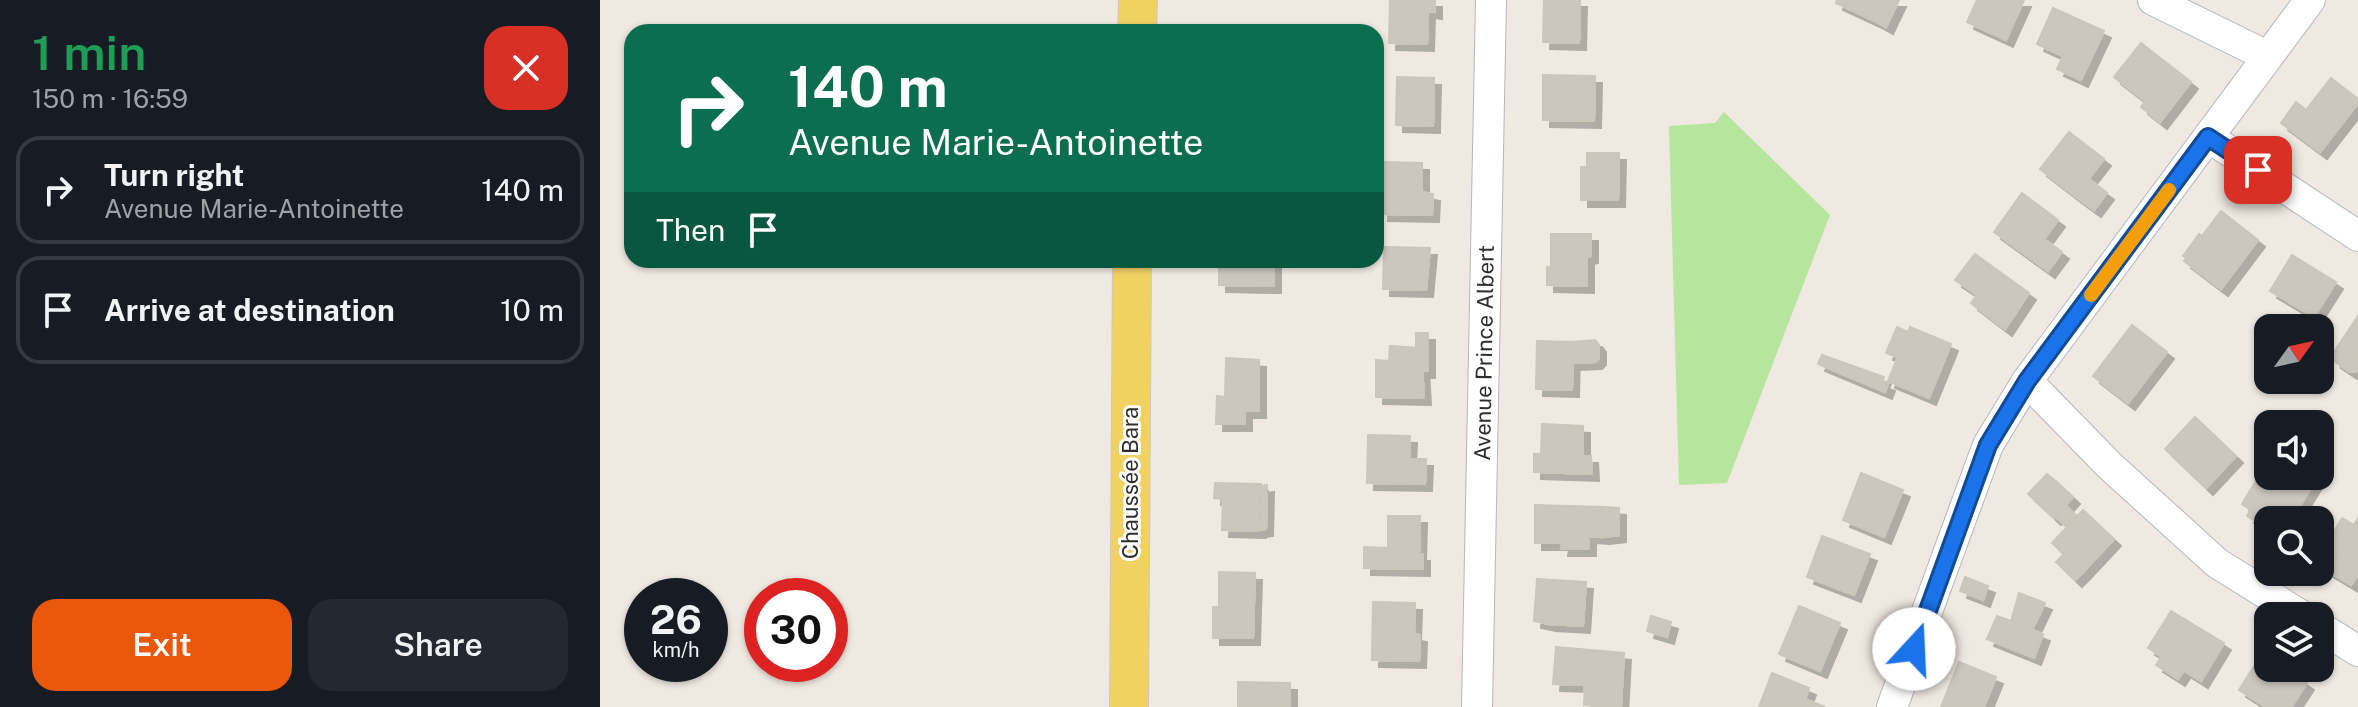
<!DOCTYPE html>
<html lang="en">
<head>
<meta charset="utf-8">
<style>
	:root { --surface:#171b24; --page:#242831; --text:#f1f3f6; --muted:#9ea1a6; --line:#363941; --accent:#ea580c }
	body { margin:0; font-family:"Public Sans",sans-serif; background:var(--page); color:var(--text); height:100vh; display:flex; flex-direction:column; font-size:30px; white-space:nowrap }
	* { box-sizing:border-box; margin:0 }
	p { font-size:26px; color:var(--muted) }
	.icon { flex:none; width:44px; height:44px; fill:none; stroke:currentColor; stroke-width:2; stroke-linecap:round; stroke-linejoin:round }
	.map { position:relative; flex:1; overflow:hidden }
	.panel { display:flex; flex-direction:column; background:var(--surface); width:600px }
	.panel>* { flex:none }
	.hud { position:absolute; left:24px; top:24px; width:760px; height:244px; border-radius:24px; box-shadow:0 2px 6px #0004; background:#0b6e4f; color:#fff; overflow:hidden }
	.needle { width:52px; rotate:57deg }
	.buttons { position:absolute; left:1654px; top:314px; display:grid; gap:16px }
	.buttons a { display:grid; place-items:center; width:80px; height:80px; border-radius:16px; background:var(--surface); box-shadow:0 2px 6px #0004; font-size:40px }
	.speed { position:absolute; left:24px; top:578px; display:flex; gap:16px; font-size:40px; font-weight:700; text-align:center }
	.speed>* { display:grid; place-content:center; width:104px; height:104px; border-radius:50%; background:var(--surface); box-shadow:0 2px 6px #0004; line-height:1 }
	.speed small { font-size:20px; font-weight:400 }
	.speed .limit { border:12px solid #d22; background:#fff; color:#111 }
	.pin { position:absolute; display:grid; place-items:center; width:68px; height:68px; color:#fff; margin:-34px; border-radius:16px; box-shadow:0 4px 12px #0006 }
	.me { position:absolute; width:88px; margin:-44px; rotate:20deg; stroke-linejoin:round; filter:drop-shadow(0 0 6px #0008) }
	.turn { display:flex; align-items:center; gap:28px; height:168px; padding:0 32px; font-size:36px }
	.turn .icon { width:104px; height:104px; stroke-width:2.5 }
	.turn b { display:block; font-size:56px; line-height:68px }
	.then { display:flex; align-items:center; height:76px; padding:0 32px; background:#0003; gap:16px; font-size:30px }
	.round { display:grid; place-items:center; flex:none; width:84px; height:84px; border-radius:24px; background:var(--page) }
	.summary { display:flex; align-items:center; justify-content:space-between; height:136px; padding:0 32px }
	h1 { font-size:48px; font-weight:600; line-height:60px; color:#1e9e55 }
	.cta { display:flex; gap:16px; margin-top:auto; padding:16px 32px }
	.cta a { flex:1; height:92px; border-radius:24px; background:var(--accent); color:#fff; font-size:32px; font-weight:600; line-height:92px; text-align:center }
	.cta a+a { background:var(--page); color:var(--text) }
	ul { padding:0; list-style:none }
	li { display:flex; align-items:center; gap:24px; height:108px; margin:0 16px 12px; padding:0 16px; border:4px solid var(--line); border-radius:24px }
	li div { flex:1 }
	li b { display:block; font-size:30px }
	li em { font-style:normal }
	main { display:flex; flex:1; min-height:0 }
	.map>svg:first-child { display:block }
	.green { fill:#b6e59e }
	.building { fill:#cbc7bf; stroke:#cbc5ba; stroke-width:2; filter:url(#shadow) }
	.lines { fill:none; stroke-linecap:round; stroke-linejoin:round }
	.minor-casing { stroke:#b4b7c1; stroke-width:32 }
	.major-casing { stroke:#c9c9c9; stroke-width:40 }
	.minor { stroke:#fff; stroke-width:30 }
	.major { stroke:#f2d163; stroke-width:38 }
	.route-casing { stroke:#114b97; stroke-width:20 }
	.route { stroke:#1a73e8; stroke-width:14 }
	.slow { stroke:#f59e0b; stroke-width:14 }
	.labels { text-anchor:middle; stroke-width:6; stroke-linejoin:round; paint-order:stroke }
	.street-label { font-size:22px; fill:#2e2e2e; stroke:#fff }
</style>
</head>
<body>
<main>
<section class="panel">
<div class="summary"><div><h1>1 min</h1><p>150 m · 16:59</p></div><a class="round" style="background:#d93025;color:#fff"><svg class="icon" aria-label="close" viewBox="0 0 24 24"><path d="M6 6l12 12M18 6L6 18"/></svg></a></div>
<ul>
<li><svg class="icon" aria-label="right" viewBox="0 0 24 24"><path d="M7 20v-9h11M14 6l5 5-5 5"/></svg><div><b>Turn right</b><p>Avenue Marie-Antoinette</p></div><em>140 m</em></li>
<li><svg class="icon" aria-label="arrive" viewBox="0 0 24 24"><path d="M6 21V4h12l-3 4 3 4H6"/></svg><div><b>Arrive at destination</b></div><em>10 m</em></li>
</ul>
<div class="cta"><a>Exit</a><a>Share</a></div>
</section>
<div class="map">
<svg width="1758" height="707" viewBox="0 0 1758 707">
	<defs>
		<filter id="shadow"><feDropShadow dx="7" dy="7" stdDeviation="0" flood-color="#0004"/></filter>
	</defs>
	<rect width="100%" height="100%" fill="#efe9e1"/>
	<!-- green -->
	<path class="green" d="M1124 112 1230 215 1127 483 1079 485 1069 126 1115 123Z"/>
	<!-- building -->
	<g class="building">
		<path d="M790 0H835V12L828 11 827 44 789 43Z"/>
		<path d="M944 0H980L979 43 943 42Z"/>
		<path d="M1237 0H1289L1279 23 1236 3Z"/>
		<path d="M1289 0H1299L1286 27 1279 23Z"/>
		<path d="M1377 0H1424L1406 40 1367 22Z"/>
		<path d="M1453 8 1504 31 1481 80 1457 69 1463 56 1437 44Z"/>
		<path d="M1541 43 1591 82 1560 122 1541 107 1545 101 1514 77Z"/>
		<path d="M943 75 995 76 994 121 943 120Z"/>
		<path d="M797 77 834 78 833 126 796 125Z"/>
		<path d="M1731 78 1758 99V103L1720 152 1681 123 1696 102 1706 110Z"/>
		<path d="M1469 132 1504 159 1475 196 1440 169Z"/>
		<path d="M987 153H1019L1018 200H981V167H987Z"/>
		<path d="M776 162H783L782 195H776Z"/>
		<path d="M783 162 822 163V192L833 194 832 215 781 214Z"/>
		<path d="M1489 179 1507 193 1494 210 1475 196Z"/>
		<path d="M1422 193 1458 220 1430 258 1394 232Z"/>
		<path d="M1621 211 1658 240 1621 289 1584 261 1586 258 1583 256 1599 234 1602 236Z"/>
		<path d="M951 234H991V256L987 257V286L947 285V267L951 268Z"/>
		<path d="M1444 239 1462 252 1448 271 1430 258Z"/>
		<path d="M784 247 830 248 826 290 783 289Z"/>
		<path d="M1375 254 1429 293 1405 329 1371 303 1377 295 1355 280Z"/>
		<path d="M1692 255 1736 282 1714 317 1670 291Z"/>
		<path d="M619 260H664L663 286 619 285Z"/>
		<path d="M664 260H674V286H663Z"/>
		<path d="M1758 316V358L1738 346Z"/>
		<path d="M1532 325 1567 352 1528 403 1493 376Z"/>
		<path d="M1297 327 1308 332 1297 357 1286 353Z"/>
		<path d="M1310 327 1351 344 1329 398 1288 381Z"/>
		<path d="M816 333H828V371H823L821 348 816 347Z"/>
		<path d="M995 340 999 345V358L995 362 972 363 973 342Z"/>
		<path d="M937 341 973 342 972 390 936 389Z"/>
		<path d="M790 346 821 348 824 398 776 397V360L789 361Z"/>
		<path d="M1738 346 1758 358 1756 372H1750L1734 361 1732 355Z"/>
		<path d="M1222 355 1284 377 1282 382 1288 384 1285 392 1218 364Z"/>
		<path d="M626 358 659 360V411H645V424H616L617 396 625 397Z"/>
		<path d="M1595 417 1636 456 1606 488 1565 449Z"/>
		<path d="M942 424 983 426V456H991L992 474 934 472V454H941Z"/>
		<path d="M768 435 810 436 809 459H826L825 484 767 483Z"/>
		<path d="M1261 473 1303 490 1284 537 1243 520Z"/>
		<path d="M1447 474 1457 482 1438 503 1428 494Z"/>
		<path d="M1672 476H1702L1714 483 1691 520H1668V529L1647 516Z"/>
		<path d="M1658 478 1667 484 1651 510 1642 504Z"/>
		<path d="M1457 482 1473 497 1454 518 1438 503Z"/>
		<path d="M615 483 661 484 659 531 622 530 623 499 614 498Z"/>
		<path d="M667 485 666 529 659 530 661 486Z"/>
		<path d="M935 505 1003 507 1002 537 989 536V549H961L962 543H935Z"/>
		<path d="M1466 506 1477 516 1467 527 1456 517Z"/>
		<path d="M1003 507 1019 508V535L1002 537Z"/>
		<path d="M1483 510 1514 539 1483 572 1452 543Z"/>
		<path d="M788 516H820L819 554H823V569L764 568V547L788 548Z"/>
		<path d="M1742 518 1754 525 1758 518V575L1751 585 1726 570 1739 548 1728 542Z"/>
		<path d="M1722 533 1730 538 1728 542 1739 548 1726 570 1720 566Z"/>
		<path d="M1222 536 1270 554 1254 595 1207 577Z"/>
		<path d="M1464 554 1483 572 1475 580 1456 562Z"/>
		<path d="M619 572 655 573 653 638H613V607H619Z"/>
		<path d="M1365 577 1388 586 1383 600 1360 591Z"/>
		<path d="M937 579 952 580 949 624 934 621Z"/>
		<path d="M952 580 986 582 983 626 949 624Z"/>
		<path d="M1419 593 1445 603 1432 630 1443 634 1434 658 1387 639 1397 616 1411 621Z"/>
		<path d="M773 602 815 603 814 634 820 635 819 661 772 660Z"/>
		<path d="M1199 606 1240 623 1220 671 1179 654Z"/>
		<path d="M1571 611 1624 643 1601 681 1548 648Z"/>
		<path d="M1051 616 1071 622 1067 637 1047 631Z"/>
		<path d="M956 647 1024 653 1021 707 984 705 985 685 953 684Z"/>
		<path d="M1662 654 1668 658V668H1684L1707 683 1691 707H1666L1639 690Z"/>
		<path d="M1562 656 1584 670 1578 679 1556 665Z"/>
		<path d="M1359 662 1396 677 1384 707H1341Z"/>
		<path d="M1172 673 1209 688 1205 699 1225 707H1159Z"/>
		<path d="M638 682 690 683V707H638Z"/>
	</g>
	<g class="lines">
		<defs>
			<g id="minor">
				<path d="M1553 0 1667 56"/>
				<path d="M1608 137 1758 236"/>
				<path d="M1427 381 1509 465 1617 563 1702 616"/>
				<path d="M1720 627 1758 651"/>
				<path d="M877 707 891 0"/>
				<path d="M1292 707 1388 445 1427 381 1710 0"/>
			</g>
			<g id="major">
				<path d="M537 32 538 0"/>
				<path d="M529 707 532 260"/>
			</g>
		</defs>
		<!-- minor casing -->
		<use href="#minor" class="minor-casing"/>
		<!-- major casing -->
		<use href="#major" class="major-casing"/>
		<!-- minor -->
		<use href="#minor" class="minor"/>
		<!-- major -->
		<use href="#major" class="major"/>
	</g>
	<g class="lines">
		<defs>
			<path id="route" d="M1314 649 1388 445 1427 381 1608 137 1658 170"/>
		</defs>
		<!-- route casing -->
		<use href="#route" class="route-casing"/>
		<!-- route -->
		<use href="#route" class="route"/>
		<!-- slow -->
		<path class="slow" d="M1491 295 1569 190"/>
	</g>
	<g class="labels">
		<!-- street labels -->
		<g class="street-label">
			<text transform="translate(884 353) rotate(-89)" y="8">Avenue Prince Albert</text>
			<text transform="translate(530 483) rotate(-90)" y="8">Chaussée Bara</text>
		</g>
	</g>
</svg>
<div class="buttons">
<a><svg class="needle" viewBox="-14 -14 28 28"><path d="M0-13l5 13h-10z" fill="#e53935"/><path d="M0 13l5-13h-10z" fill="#9ea1a6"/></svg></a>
<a><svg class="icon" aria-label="sound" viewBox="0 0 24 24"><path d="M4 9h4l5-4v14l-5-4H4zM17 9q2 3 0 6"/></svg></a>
<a><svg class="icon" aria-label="search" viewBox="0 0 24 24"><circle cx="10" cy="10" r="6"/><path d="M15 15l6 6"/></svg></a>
<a><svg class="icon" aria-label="layers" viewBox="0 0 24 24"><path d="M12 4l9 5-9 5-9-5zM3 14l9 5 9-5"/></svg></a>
</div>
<div class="speed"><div>26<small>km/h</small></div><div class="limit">30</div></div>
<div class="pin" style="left:1658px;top:170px;background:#d93025"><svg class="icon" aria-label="arrive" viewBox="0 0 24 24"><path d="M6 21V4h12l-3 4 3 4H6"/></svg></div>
<svg class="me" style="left:1314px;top:649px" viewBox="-20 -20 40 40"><circle r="19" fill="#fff"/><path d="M0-13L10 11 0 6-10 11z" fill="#1a73e8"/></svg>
<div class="hud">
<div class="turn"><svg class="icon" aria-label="right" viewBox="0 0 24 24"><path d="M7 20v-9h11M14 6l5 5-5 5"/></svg><div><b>140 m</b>Avenue Marie-Antoinette</div></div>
<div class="then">Then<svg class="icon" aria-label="arrive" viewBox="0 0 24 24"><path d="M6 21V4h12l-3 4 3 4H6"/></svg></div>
</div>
</div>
</main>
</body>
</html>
